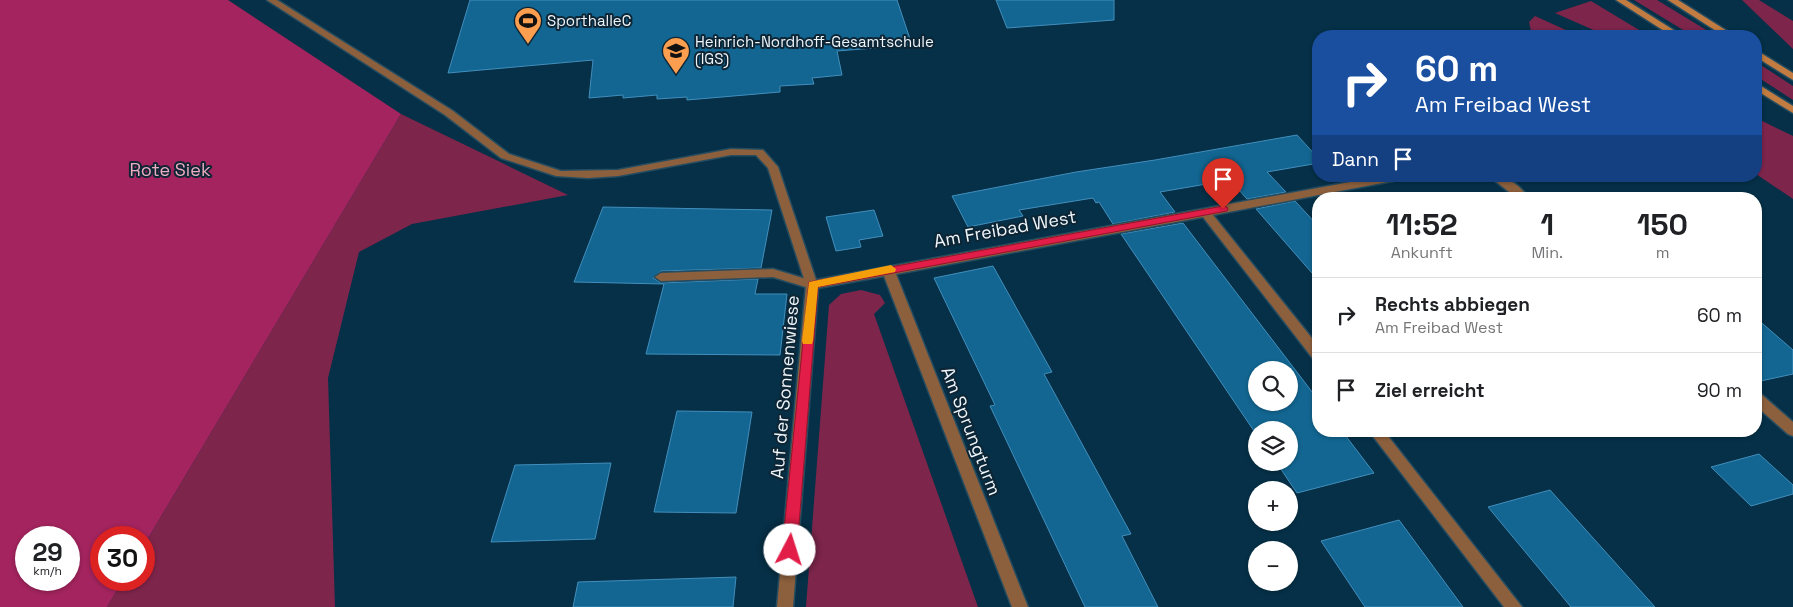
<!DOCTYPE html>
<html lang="de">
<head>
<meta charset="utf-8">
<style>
	:root { --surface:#fff; --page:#f6f6f6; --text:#202124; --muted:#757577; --line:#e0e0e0 }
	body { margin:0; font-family:"Space Grotesk",sans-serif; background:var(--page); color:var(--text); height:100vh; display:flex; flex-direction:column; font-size:19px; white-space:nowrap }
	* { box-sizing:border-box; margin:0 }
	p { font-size:16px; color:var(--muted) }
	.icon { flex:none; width:28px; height:28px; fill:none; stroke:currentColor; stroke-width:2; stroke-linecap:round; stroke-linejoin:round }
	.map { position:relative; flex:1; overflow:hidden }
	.side { position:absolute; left:1312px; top:192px; width:450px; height:245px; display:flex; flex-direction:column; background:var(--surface); border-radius:20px; box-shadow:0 1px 4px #0004 }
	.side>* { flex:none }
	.top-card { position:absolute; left:1312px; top:30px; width:450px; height:152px; border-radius:20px; box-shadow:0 1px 4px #0004; background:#1a4fa0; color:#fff; overflow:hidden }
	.buttons { position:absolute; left:1248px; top:361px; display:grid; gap:10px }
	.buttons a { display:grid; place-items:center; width:50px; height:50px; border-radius:50%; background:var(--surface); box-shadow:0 1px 4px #0004; font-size:25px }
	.speed { position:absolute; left:15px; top:526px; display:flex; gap:10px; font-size:25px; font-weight:700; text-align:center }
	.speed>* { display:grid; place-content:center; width:65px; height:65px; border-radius:50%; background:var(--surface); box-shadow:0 1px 4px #0004; line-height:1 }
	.speed small { font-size:12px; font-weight:400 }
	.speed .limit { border:8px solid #d22; background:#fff; color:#111 }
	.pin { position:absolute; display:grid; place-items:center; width:42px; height:42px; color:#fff; margin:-51px -21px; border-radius:50% 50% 50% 0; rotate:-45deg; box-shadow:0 0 5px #0007 }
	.pin .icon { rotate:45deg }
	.me { position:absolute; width:55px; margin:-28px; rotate:5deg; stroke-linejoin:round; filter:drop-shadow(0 0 4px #0008) }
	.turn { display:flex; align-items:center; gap:18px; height:105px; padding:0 20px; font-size:22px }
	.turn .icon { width:65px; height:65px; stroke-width:2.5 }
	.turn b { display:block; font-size:35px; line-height:42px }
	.then { display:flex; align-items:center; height:48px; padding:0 20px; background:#0003; gap:10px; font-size:19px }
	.eta { display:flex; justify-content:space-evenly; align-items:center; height:85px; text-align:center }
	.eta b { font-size:30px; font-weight:800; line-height:35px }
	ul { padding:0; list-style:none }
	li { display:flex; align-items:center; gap:15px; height:75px; padding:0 20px; border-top:1px solid var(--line) }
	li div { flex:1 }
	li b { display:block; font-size:19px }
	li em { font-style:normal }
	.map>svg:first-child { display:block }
	.green { fill:#7e254b }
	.forest { fill:#a3245e; fill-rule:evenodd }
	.building { fill:#126691; stroke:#438ebc; fill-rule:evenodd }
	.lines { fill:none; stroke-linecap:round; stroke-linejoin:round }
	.lane-casing { stroke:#264c60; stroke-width:3 }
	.street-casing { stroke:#264c60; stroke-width:3 }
	.secondary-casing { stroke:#264c60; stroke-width:3 }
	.lane { fill:#8d603d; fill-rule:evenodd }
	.street { fill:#8d603d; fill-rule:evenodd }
	.secondary { fill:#c27c41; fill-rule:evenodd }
	.route { fill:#e11d48; stroke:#92132f }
	.slow { fill:#f59e0b }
	.labels { text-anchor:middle; stroke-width:4; stroke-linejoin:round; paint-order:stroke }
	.far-poi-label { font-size:15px; fill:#eff6fb; stroke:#0d2534; text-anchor:start }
	.park-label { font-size:18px; fill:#ecacc0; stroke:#0d2534 }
	.street-label { font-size:18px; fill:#eff6fb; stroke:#0d2534 }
</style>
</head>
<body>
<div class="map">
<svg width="1793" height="607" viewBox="0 0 1793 607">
	<rect width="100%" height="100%" fill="#053047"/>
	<!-- green -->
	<g class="green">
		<path d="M1634 0H1657L1716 36H1693Z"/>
		<path d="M1742 0H1759L1793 21V49Z"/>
		<path d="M1591 1 1649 36H1607L1555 13Z"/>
		<path d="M1535 16 1579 36H1538L1531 31 1529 22Z"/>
		<path d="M1756 62 1793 86V100L1756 76Z"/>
		<path d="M401 114 568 195 412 224 359 252 328 378 335 607H107L123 580H144V545Z"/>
		<path d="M1756 118 1793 136V199L1756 174Z"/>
		<path d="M861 290 880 295 885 303 874 314 978 607H806L829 305 841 294Z"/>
	</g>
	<!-- forest -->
	<path class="forest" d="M0 0H228L401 114 144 545V538H101V580H123L107 607H0ZM26 538H69V580H26Z"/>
	<!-- building -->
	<g class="building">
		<path d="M470 0H897L912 45 837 51 842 75 812 78 814 84 780 86V92L687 100V97L657 99V95L623 98V95L589 98 593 60 448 73Z"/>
		<path d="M996 0H1114V20L1007 28Z"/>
		<path d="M1297 135 1319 159V163L1267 172 1286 192 1247 199 1230 180 1160 192 1175 212 1113 224 1099 202 1096 203 1093 198 1019 210 1023 216 968 227 952 196 1076 172 1155 160Z"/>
		<path d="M1295 201 1319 227V281L1256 209Z"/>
		<path d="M603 207 772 210 761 268 661 271 653 278 661 283 758 279 755 294H787L780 355 646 354 664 284 574 282Z"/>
		<path d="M874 210 883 236 859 240 861 247 836 251 826 217Z"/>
		<path d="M1183 223 1319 401V431H1342L1374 473 1297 493 1276 462H1289V430H1256V434L1121 234ZM1256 370H1289V402H1256Z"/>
		<path d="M993 266 1052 372 1044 374 1131 534 1122 536 1158 607H1085L990 406 995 405 934 278Z"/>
		<path d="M1756 318 1793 350V374L1756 382Z"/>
		<path d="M677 411 752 412 736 513 654 512Z"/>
		<path d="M1759 454 1793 485V494L1751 506 1711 467Z"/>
		<path d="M611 463 595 539 491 542 515 465Z"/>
		<path d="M1550 490 1655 607H1571L1488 507Z"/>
		<path d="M1399 520 1463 607H1365L1321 541Z"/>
		<path d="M736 577 733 607H573L578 582Z"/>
	</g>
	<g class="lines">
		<defs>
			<path id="lane" d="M773 269 816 282 818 285 812 289 773 277 661 281 655 277 661 273Z"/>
			<g id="street">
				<path d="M267 0H277L453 111 509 154 561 171 618 170 731 149 763 150 778 167 816 280 1383 176H1408L1403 179 1213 215 1319 347V362L1314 360 1203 217 896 274 1028 607H1012L884 276 818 288 793 607H777L806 285 768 168 756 155H731L618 176 588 178 556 176 501 158 445 115Z"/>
				<path d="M1489 176C1508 176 1518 184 1530 199H1518Z"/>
				<path d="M1756 393 1761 394 1793 422V436L1788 434 1756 406Z"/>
				<path d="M1369 431H1384L1522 607H1504Z"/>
			</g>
			<g id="secondary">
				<path d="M1616 0H1626L1683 36H1672Z"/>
				<path d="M1668 0H1678L1735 36H1724Z"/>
				<path d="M1756 50 1793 73V80L1756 57Z"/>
				<path d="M1756 83 1793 106V113L1756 90Z"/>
			</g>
		</defs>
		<!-- lane casing -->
		<use href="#lane" class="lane-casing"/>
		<!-- street casing -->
		<use href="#street" class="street-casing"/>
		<!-- secondary casing -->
		<use href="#secondary" class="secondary-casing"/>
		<!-- lane -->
		<use href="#lane" class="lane"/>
		<!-- street -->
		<use href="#street" class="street"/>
		<!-- secondary -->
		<use href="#secondary" class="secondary"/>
	</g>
	<!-- route -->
	<path class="route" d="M1223 206 1227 207 1228 209 1227 211 818 287 797 550 795 555 790 556 784 555 782 550 809 282Z"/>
	<!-- slow -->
	<path class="slow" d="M891 265 896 269 895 272 818 287 813 341 812 344H803L802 341 809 282Z"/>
	<!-- icons -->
	<defs>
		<symbol id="stadium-pin" viewBox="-11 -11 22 30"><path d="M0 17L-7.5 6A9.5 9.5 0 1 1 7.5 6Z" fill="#fb9e50" stroke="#0d2534"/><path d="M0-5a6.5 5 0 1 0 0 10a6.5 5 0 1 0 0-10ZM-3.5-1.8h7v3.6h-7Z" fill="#111"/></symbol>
		<symbol id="school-pin" viewBox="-11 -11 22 30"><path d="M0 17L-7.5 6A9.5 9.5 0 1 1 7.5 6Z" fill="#fb9e50" stroke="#0d2534"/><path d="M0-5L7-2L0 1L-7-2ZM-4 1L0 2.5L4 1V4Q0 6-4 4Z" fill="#111"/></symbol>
	</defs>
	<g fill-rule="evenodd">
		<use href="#stadium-pin" x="512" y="5" width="32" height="43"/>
		<use href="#school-pin" x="660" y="35" width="32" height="43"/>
	</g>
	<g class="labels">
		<!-- far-poi labels -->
		<g class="far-poi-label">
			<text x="547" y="26">SporthalleC</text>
			<text x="695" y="47">Heinrich-Nordhoff-Gesamtschule<tspan x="695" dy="17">(IGS)</tspan></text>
		</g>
		<!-- park labels -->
		<g class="park-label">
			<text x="170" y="176">Rote Siek</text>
		</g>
		<!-- street labels -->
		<g class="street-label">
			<text transform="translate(1005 229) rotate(-10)" y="6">Am Freibad West</text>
			<text transform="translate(785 387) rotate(-85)" y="6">Auf der Sonnenwiese</text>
			<text transform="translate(971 431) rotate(69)" y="6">Am Sprungturm</text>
		</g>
	</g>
</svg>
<div class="buttons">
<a><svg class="icon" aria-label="search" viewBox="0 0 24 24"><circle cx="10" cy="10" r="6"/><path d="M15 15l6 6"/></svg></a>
<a><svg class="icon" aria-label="layers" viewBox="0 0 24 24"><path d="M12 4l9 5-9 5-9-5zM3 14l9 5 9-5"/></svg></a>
<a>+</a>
<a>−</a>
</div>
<div class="speed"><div>29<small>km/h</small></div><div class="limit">30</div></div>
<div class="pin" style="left:1223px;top:209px;background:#d93025"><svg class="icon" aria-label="arrive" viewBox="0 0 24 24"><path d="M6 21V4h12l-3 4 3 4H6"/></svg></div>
<svg class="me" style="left:790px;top:550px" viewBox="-20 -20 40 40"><circle r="19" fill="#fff"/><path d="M0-13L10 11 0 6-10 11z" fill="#e11d48"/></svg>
<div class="top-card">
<div class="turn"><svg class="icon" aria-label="right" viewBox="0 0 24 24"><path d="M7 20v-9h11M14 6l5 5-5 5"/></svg><div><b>60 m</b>Am Freibad West</div></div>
<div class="then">Dann<svg class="icon" aria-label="arrive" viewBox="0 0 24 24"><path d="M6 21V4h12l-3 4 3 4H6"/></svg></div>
</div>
<section class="side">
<div class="eta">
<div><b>11:52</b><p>Ankunft</p></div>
<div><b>1</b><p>Min.</p></div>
<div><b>150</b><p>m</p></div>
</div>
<ul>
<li><svg class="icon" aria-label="right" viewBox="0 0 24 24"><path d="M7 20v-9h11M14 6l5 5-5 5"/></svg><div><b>Rechts abbiegen</b><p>Am Freibad West</p></div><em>60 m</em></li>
<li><svg class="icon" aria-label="arrive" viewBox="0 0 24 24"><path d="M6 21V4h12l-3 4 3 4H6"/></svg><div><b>Ziel erreicht</b></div><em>90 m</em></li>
</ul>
</section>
</div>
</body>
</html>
